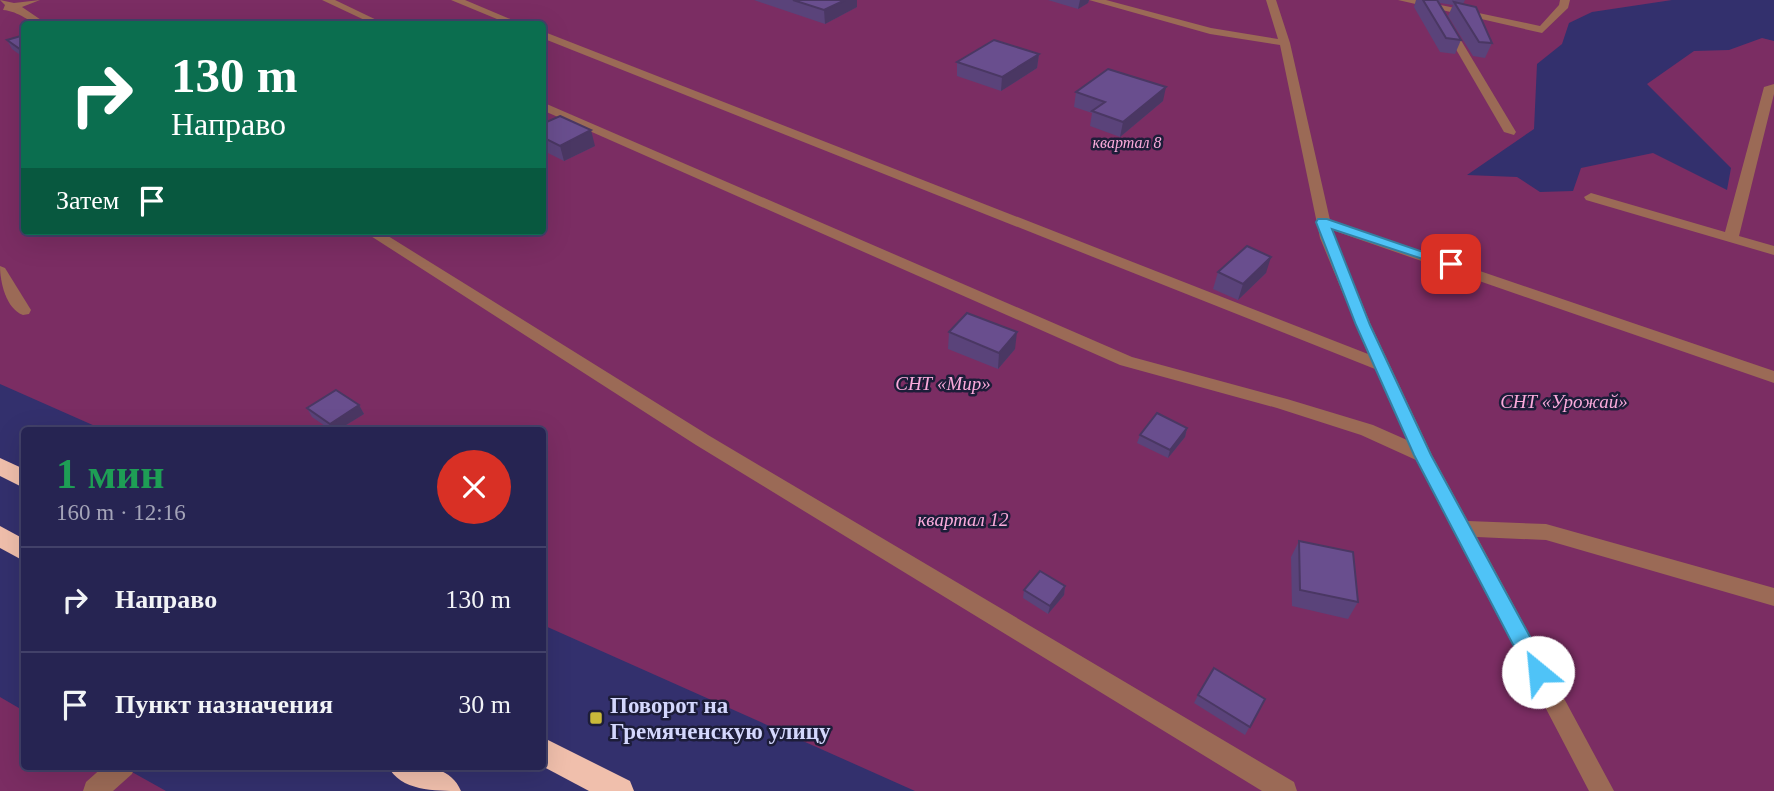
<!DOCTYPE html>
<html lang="ru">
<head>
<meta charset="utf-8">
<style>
	:root { --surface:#262452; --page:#2e2c59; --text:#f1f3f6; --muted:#a4a4b8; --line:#424169 }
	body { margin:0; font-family:"Times New Roman",serif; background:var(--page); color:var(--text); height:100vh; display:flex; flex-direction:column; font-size:26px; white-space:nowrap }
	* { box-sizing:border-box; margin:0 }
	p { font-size:23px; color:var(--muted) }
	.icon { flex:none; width:38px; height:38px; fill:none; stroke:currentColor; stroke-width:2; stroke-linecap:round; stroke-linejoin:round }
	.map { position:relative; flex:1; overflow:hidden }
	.panel { position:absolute; left:21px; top:427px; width:525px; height:343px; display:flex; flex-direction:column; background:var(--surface); border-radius:7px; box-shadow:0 7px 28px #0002,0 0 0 2px var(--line) }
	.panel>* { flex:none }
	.top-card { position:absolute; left:21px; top:21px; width:525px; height:214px; border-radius:7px; box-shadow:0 7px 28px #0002,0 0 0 2px var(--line); background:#0b6e4f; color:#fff; overflow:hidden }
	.pin { position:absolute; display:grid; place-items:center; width:60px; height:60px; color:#fff; margin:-30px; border-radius:14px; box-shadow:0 4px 10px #0006 }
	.me { position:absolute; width:77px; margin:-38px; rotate:332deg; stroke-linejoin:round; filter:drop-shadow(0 0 5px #0008) }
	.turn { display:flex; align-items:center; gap:24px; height:147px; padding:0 35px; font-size:32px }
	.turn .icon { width:91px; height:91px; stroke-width:2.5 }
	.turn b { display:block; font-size:49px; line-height:60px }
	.then { display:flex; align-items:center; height:66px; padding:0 35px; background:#0003; gap:14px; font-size:26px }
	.round { display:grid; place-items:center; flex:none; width:74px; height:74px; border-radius:37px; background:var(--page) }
	.head { display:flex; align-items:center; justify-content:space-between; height:119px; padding:0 35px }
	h1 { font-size:42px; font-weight:800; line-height:52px; color:#1e9e55 }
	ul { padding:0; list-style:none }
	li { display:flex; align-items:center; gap:21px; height:105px; padding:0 35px; border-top:2px solid var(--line) }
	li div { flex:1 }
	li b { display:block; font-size:26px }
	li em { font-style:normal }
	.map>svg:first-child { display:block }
	.green { fill:#7b2d63; fill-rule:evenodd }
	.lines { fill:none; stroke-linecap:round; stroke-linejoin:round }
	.minor { fill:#9b6a56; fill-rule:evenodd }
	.highway { fill:#f0bfac; fill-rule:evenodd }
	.wall { fill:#5a437a }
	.shaded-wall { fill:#4a3763 }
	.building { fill:#694e8e; stroke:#4a3763; stroke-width:2 }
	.route { fill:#4fc3f7; stroke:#337fa1; stroke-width:2 }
	.poi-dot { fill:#caba3a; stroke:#1d1d39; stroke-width:2.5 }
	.labels { text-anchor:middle; stroke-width:5; stroke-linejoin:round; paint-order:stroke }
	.far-park-label { font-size:16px; font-style:italic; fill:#fbabdc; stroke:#1d1d39 }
	.park-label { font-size:19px; font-style:italic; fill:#fbabdc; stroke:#1d1d39 }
	.near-poi-label { font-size:23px; font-weight:bold; fill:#d4d7fd; stroke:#1d1d39; text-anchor:start }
</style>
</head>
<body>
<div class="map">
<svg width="1774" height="791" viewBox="0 0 1774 791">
	<rect width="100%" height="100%" fill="#33306d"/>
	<!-- green -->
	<g class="green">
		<path d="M0 0H1672L1592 12 1569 23 1562 44 1537 64 1534 129 1467 175 1517 177 1540 192 1573 191 1581 168 1653 153 1727 190 1731 168 1647 84 1694 51 1729 50 1762 38 1774 41V791H915L543 625 542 430H104L0 384ZM24 24H542V231H24Z"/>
		<path d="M0 697 24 711V766L123 767 166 791H0Z"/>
	</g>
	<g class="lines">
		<!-- minor -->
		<g class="minor">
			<path d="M0 0 14 3 40 0 22 7 47 24C30 25 20 11 3 10L5 5Z"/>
			<path d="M322 0H335L385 24H373Z"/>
			<path d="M451 0H465L522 24H509Z"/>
			<path d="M1089 0H1106L1211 28 1278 39 1266 0H1276L1290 43 1330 220 1774 371V383L1332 230 1371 325 1432 455 1468 521 1546 524 1774 588V606L1546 540 1477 537 1614 791H1589L1416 460 1361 435 1277 408 1120 365 542 110V102L1132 357 1287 399 1373 425 1407 440 1375 369 542 38V31L1368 354 1320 238 1280 45 1210 34Z"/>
			<path d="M1398 0H1417L1540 26 1559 5 1560 0H1570L1568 8 1542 33Z"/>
			<path d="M1444 25 1453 27 1516 132 1514 135 1504 132 1443 27Z"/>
			<path d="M1774 84V94L1739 236 1774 246V255L1586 200 1584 197 1591 193 1725 232 1764 87Z"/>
			<path d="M363 231H380L708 435 1294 782 1297 791H1262L696 445Z"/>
			<path d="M0 266 5 268 31 310 29 314 23 315C6 309 0 282 0 266Z"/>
			<path d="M104 766H135L132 774 113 791H83L86 782Z"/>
		</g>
		<!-- highway -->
		<g class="highway">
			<path d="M0 458 24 469V488L0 476Z"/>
			<path d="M0 526 24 539V561L0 548Z"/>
			<path d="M542 737 630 781 634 791H589L542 766Z"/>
			<path d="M388 766C414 766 449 762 461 791 435 791 400 791 388 766Z"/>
		</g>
	</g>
	<!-- wall -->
	<g class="wall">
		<path d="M754 0H857V7L825 24Z"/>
		<path d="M1048 0H1089L1088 3 1078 9Z"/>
		<path d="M1416 0H1437L1461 40 1455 54 1440 52 1414 7Z"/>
		<path d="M1437 0H1465L1463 4 1492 43 1485 58 1473 56 1448 16 1453 5 1440 3Z"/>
		<path d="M24 35V58L12 49 7 40Z"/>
		<path d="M1039 54 1037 68 1001 91 957 76V62Z"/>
		<path d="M1076 92 1163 101 1120 137 1090 126 1092 113 1074 107Z"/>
		<path d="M542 124 595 146 564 161 542 150Z"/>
		<path d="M1218 272 1266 273 1238 300 1213 289Z"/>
		<path d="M949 332 1015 349 998 369 948 349Z"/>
		<path d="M359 405 364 414 338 430H331L312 417 307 408Z"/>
		<path d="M1187 428 1185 437 1168 458 1137 443 1140 435Z"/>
		<path d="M1299 541 1358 602 1348 619 1292 606 1291 557Z"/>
		<path d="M1065 586 1064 595 1048 614 1023 598 1024 590Z"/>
		<path d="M1198 695 1265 699 1245 735 1194 703Z"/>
	</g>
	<!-- shaded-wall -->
	<g class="shaded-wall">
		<path d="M845 0H857V7L825 24 824 10Z"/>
		<path d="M1080 0H1089L1088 3 1078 9Z"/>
		<path d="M1039 54 1037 68 1001 91 1002 77Z"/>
		<path d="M1166 87 1163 101 1120 137 1123 122Z"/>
		<path d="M591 130 595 146 564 161 560 146Z"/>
		<path d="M1271 257 1266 273 1238 300 1243 284Z"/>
		<path d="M1017 332 1015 349 998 369 999 353Z"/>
		<path d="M359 405 364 414 338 430H333L330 424Z"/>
		<path d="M1187 428 1185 437 1168 458 1170 450Z"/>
		<path d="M1065 586 1064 595 1048 614 1050 606Z"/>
	</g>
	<!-- building -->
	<g class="building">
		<path d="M793 0H845L824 10Z"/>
		<path d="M1423 0H1437L1461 40 1446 38Z"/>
		<path d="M1454 2 1476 7 1492 43 1479 42Z"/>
		<path d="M24 35V52L7 40Z"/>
		<path d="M994 40 1039 54 1002 77 957 62Z"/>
		<path d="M1108 69 1166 87 1123 122 1092 111 1105 102 1076 92Z"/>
		<path d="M560 116 591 130 560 146 542 137V124Z"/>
		<path d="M1247 246 1271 257 1243 284 1218 272Z"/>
		<path d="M967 313 1017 332 999 353 949 332Z"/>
		<path d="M336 390 359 405 330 424 307 408Z"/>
		<path d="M1157 413 1187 428 1170 450 1140 435Z"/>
		<path d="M1299 541 1353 552 1358 602 1300 590Z"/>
		<path d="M1040 571 1065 586 1050 606 1024 590Z"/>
		<path d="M1214 668 1265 699 1250 727 1198 695Z"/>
	</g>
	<!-- route -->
	<path class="route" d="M1318 219H1327L1458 264 1447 267 1332 229 1370 325 1431 455 1546 666 1549 672 1546 679 1538 681 1531 679 1414 455 1356 325 1316 222Z"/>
	<!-- markers -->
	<rect class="poi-dot" x="589" y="711" width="14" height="14" rx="3.5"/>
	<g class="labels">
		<!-- far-park labels -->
		<g class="far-park-label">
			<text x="1127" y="148">квартал 8</text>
		</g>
		<!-- park labels -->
		<g class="park-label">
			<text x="943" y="390">СНТ «Мир»</text>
			<text x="1564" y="408">СНТ «Урожай»</text>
			<text x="963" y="526">квартал 12</text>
		</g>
		<!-- near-poi labels -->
		<g class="near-poi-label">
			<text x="610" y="713">Поворот на<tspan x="610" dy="26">Гремяченскую улицу</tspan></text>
		</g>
	</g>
</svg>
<div class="pin" style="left:1451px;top:264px;background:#d93025"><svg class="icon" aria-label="arrive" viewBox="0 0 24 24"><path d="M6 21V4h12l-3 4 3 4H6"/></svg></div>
<svg class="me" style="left:1538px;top:672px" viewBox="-20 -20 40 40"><circle r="19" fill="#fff"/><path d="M0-13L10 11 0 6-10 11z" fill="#4fc3f7"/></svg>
<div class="top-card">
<div class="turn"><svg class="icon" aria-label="right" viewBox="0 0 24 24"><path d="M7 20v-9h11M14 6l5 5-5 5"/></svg><div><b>130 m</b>Направо</div></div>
<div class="then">Затем<svg class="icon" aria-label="arrive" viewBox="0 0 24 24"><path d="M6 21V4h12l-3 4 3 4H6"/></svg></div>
</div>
<section class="panel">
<div class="head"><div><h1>1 мин</h1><p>160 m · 12:16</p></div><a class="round" style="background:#d93025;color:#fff"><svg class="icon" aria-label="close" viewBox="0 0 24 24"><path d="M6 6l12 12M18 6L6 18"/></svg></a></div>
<ul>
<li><svg class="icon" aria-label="right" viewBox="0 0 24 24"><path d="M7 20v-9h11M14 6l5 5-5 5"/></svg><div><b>Направо</b></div><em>130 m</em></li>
<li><svg class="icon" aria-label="arrive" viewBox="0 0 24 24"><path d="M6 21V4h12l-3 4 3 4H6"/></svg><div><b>Пункт назначения</b></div><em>30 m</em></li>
</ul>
</section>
</div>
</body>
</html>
